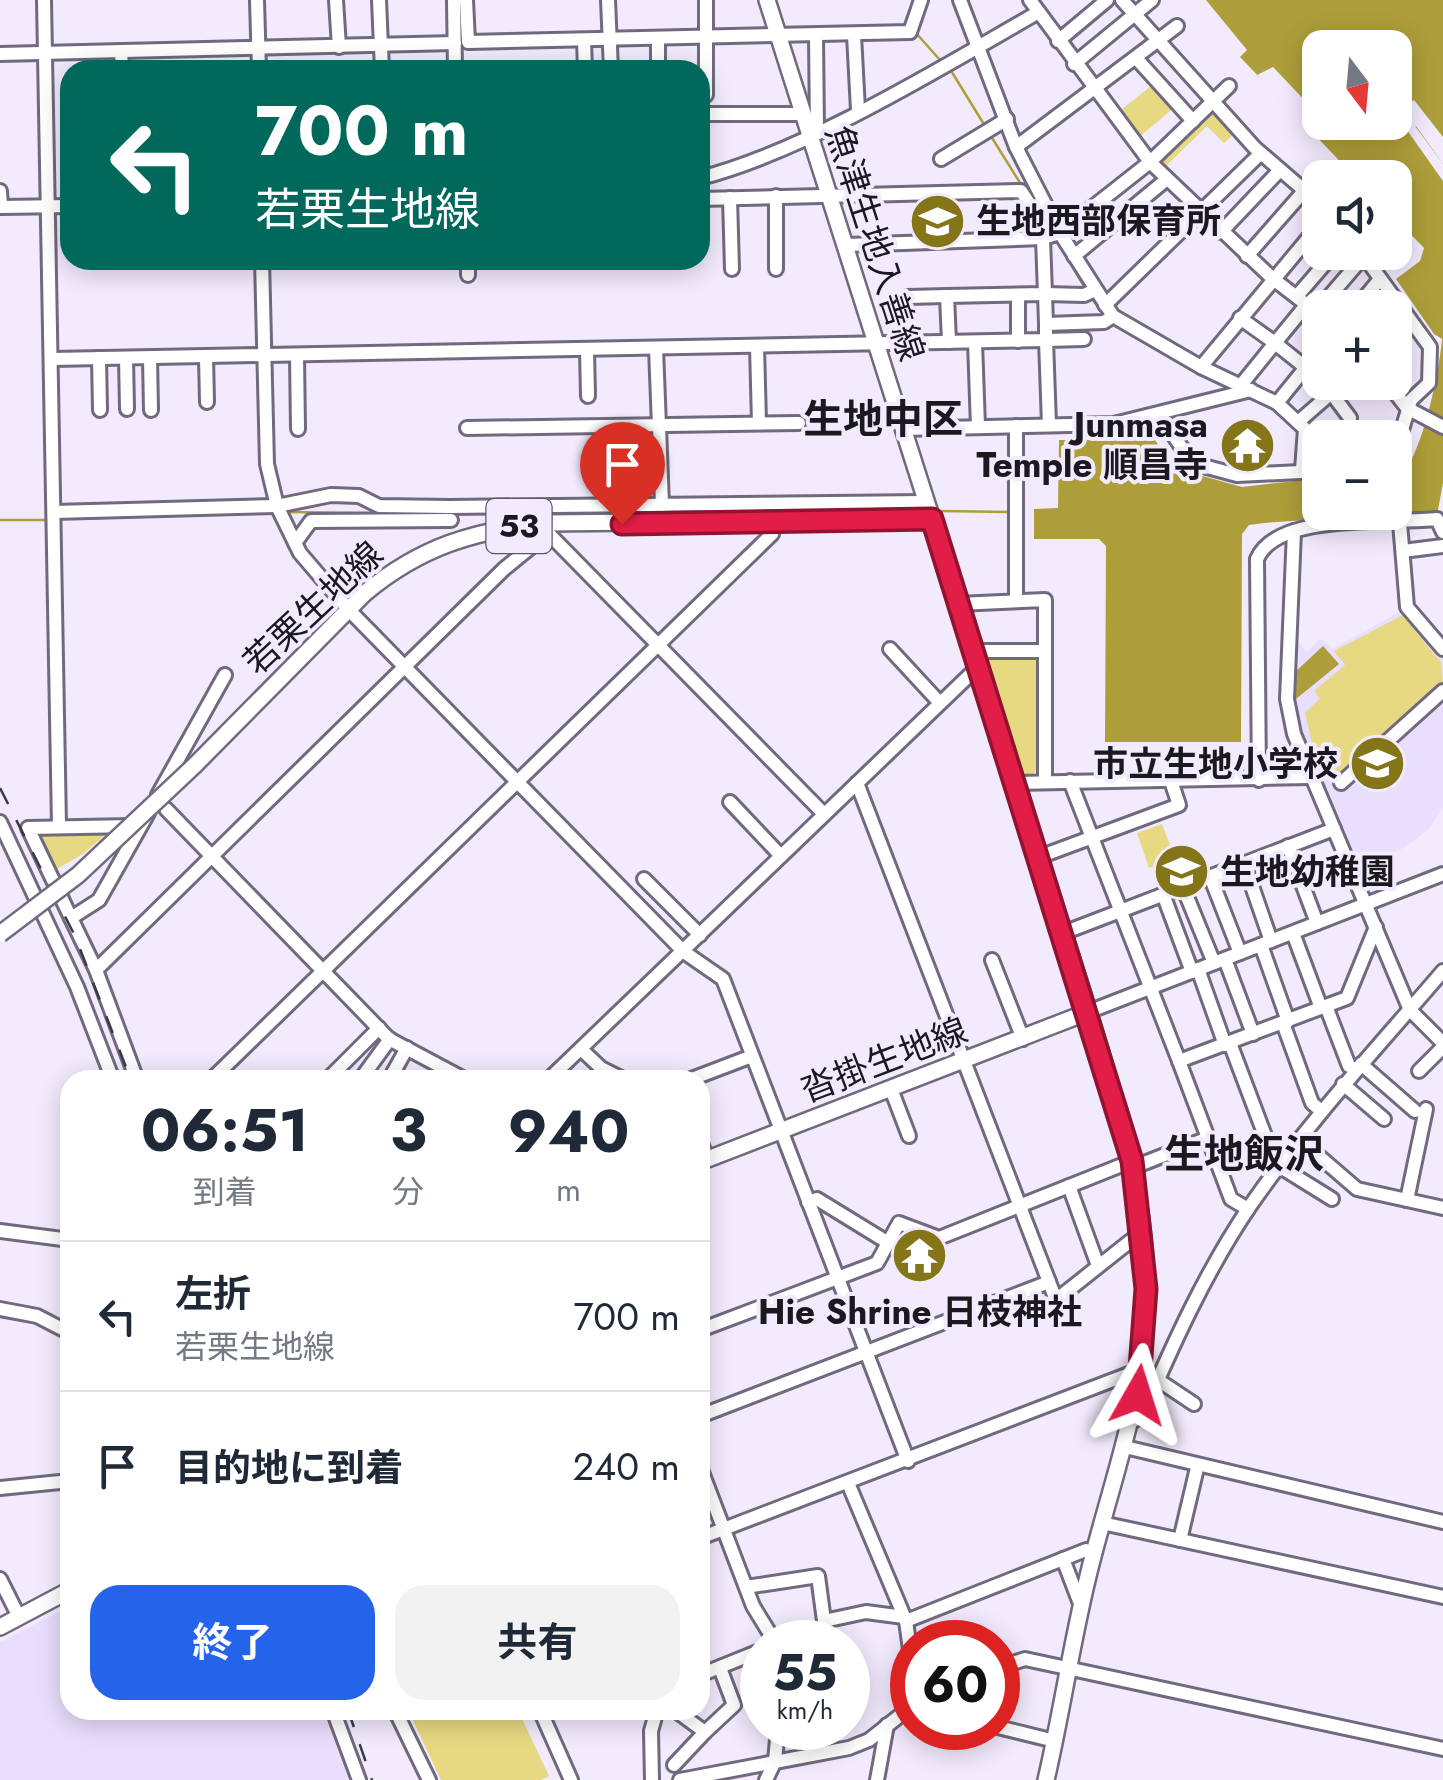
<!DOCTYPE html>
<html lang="ja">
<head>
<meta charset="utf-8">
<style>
	:root { --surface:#fff; --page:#f2f2f3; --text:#1f2937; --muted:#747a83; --line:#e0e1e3; --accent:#2563eb }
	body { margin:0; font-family:Jost,"Noto Sans JP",sans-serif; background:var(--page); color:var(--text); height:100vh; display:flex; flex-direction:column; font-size:38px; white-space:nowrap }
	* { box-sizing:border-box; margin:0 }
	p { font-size:32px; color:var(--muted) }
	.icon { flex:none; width:55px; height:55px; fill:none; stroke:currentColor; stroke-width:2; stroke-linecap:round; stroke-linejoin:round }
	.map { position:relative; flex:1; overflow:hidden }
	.details { position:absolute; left:60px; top:1070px; width:650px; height:650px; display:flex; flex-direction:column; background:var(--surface); border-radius:30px; box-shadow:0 5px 25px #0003 }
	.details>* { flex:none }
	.hud { position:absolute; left:60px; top:60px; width:650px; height:210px; border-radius:30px; box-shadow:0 5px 25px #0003; background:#00695c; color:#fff; overflow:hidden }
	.needle { width:65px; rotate:164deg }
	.controls { position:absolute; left:1302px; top:30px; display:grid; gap:20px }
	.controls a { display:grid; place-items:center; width:110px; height:110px; border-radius:20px; background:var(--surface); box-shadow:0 5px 25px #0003; font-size:50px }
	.speed { position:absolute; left:740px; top:1620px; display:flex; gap:20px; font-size:50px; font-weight:700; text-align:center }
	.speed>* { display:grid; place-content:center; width:130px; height:130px; border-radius:50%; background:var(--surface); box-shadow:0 5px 25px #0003; line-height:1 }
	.speed small { font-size:25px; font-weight:400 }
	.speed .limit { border:15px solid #d22; background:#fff; color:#111 }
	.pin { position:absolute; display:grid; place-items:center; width:85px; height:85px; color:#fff; margin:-102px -42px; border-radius:50% 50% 50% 0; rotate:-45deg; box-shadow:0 0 10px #0007 }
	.pin .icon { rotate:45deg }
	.me { position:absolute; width:110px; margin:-55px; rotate:6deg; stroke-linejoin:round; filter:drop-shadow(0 0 8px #0008) }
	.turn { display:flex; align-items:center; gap:35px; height:210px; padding:0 30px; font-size:45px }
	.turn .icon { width:130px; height:130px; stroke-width:2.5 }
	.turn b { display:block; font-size:70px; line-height:85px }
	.eta { display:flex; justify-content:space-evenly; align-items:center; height:170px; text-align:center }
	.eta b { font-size:60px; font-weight:700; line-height:70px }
	.primary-button { display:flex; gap:20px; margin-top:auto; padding:20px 30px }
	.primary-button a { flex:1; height:115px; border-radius:30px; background:var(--accent); color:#fff; font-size:40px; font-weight:700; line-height:115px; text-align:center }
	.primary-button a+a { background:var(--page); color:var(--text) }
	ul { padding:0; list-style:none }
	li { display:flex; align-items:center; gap:30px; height:150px; padding:0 30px; border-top:2px solid var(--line) }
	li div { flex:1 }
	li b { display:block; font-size:38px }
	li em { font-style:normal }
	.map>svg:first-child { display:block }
	.built { fill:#e9defd }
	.green { fill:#e6d982 }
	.water { fill:#ae9e3a; fill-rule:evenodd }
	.pier { fill:#f2ebfe }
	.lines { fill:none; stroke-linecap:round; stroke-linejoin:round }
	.stream { stroke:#ae9e3a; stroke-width:2.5 }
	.minor-casing { stroke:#71697d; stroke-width:18 }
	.major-casing { stroke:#71697d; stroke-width:20 }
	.minor { stroke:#fff; stroke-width:12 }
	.major { stroke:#fff; stroke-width:15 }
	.rail { stroke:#3b3842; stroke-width:2.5; stroke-dasharray:18 18; stroke-linecap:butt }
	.major-bridge-casing { stroke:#71697d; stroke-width:20; stroke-linecap:butt }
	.major-bridge { stroke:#fff; stroke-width:15 }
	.route-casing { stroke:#92132f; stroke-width:25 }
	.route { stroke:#e11d48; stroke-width:18 }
	.labels { text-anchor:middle; stroke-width:8; stroke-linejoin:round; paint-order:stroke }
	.shield { fill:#f2ebfe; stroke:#5c5763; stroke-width:2.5 }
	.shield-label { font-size:32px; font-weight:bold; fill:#1b1820 }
	.poi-label { font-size:35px; font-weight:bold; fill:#1b1820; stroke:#f2ebfe; text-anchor:start }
	.street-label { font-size:35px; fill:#1b1820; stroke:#f2ebfe }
	.quarter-label { font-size:40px; font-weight:bold; fill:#1b1820; stroke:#f2ebfe }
</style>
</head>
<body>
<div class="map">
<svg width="1443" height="1780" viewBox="0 0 1443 1780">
	<rect width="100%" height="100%" fill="#f2ebfe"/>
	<!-- built -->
	<g class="built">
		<path d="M1403 610 1443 655V807L1429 829 1403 848 1355 868 1291 702 1293 649 1300 643 1306 652 1321 639 1333 649Z"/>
		<path d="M70 1606V1710H326L352 1780H0V1642Z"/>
	</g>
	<!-- green -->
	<g class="green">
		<path d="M1155 83 1176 106 1137 139 1117 113Z"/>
		<path d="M1212 107 1236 132 1224 143 1207 126 1163 169 1155 161Z"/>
		<path d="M1403 615 1441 663 1443 683 1333 785 1313 747 1305 713 1320 698 1314 691 1345 665 1334 651Z"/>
		<path d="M1039 654V769L1029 776 1017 772 980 655Z"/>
		<path d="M1162 824 1175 858 1149 868 1137 833Z"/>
		<path d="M40 830H111L83 854 50 873 34 838Z"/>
		<path d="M408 1710H518L549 1776 541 1780H441Z"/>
	</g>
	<!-- water -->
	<g class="water">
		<path d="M1206 0H1443V164L1415 126 1407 130 1443 181V483L1437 515C1373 522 1312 516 1249 525L1242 534 1241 742H1105L1106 546 1099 539H1034V509L1058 508 1059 440H1155L1174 468 1242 487 1320 478V512H1395V479C1421 468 1440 367 1442 339L1434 334 1396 279 1420 261 1424 248 1395 218V178L1355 177 1240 57 1247 50ZM1320 48H1395V122H1320Z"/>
		<path d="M1323 646 1339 664 1296 699 1294 673Z"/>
	</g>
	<!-- pier -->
	<g class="pier">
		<path d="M1273 67 1311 107 1309 131 1257 75Z"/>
		<path d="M1414 100 1443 137V164L1416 126 1406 130 1395 115Z"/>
	</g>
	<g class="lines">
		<!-- stream -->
		<g class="stream">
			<path d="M922 17 927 0"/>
			<path d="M916 33 940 60"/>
			<path d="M950 69 985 126"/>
			<path d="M989 133 1022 186"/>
			<path d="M1042 218 1051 232"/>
			<path d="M1056 239 1085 288"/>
			<path d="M1092 299 1105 316"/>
			<path d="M1110 322 1138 338"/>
			<path d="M1270 405 1282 417"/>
			<path d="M1295 468 1298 432"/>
			<path d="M938 511 1010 512"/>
			<path d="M288 512 440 514"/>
			<path d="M453 514 920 511"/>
			<path d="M58 519 275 513"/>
			<path d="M0 520H50"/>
			<path d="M533 1710 539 1722"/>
		</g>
		<defs>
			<g id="minor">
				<path d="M44 0 59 826"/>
				<path d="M257 0 259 70"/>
				<path d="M336 0 339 47"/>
				<path d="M379 0 382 70"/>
				<path d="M454 0 455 70"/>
				<path d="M466 0 468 42 910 32 921 0"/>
				<path d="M608 0 611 70"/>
				<path d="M960 0 1016 147 1060 233 1113 316 1201 367 1277 403 1305 429 1302 470"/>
				<path d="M1030 0 1150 162 1272 278 1320 315"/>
				<path d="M1122 0 1255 148 1320 204"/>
				<path d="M854 35 858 110"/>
				<path d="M816 36 817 131"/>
				<path d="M658 39V70"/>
				<path d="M584 40 585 70"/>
				<path d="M1058 41 1107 0"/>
				<path d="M121 51 122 70"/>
				<path d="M0 54 455 43"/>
				<path d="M1136 58 1193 121"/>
				<path d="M1074 64 1152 0"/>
				<path d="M706 95V0"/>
				<path d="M700 114H803"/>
				<path d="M1016 147 1177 26"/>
				<path d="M941 159 1007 119"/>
				<path d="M700 178C806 151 941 68 1037 13"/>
				<path d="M0 191 1 207"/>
				<path d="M776 196V269"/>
				<path d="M730 198 732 269"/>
				<path d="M700 199 1021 191 1037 215 1048 209"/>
				<path d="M0 207 70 206"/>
				<path d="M1221 232 1280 170"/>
				<path d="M846 245 1043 238"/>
				<path d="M1361 252 1430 347 1429 383 1411 400 1395 453"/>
				<path d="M1074 256 1167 179"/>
				<path d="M1247 256 1304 191"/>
				<path d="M262 260 267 464 277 506 300 553 348 609 684 952 723 979 908 1461"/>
				<path d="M468 260V275"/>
				<path d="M1018 295V341"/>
				<path d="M1297 296 1335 252"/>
				<path d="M908 297 947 296"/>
				<path d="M1307 304 1275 343 1320 379"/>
				<path d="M1105 305 1260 154"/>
				<path d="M1356 308 1380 279"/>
				<path d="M1316 312 1364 256"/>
				<path d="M1240 318 1275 343 1241 385"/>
				<path d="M1046 324 1045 294 1084 295 1095 290"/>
				<path d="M949 342 947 296 1045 294 1043 238 1060 233 1150 162 1229 86"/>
				<path d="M975 342 978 427"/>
				<path d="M757 346 759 423"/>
				<path d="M656 348 662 505"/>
				<path d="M587 350 588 396"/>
				<path d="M297 356 298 429"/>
				<path d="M206 357 207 402"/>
				<path d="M99 358 100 410"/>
				<path d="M126 358 127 409"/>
				<path d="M150 358 151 410"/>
				<path d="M52 359 1046 340V324L1104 322 1113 316"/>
				<path d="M1201 367 1320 224"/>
				<path d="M1323 382 1350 418"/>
				<path d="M1387 382 1407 408 1443 427"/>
				<path d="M1277 403 1320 350"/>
				<path d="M1160 415 1192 463 1237 475 1320 471"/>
				<path d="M1298 422 1344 382"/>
				<path d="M1049 425 1046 340 1084 339"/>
				<path d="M467 428 799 423"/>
				<path d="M903 429 1114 424 1251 390"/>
				<path d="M54 512 277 506 331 495 359 496 379 506 450 507 925 502"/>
				<path d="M1400 523 1407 607 1443 649"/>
				<path d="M546 525 548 533 824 814"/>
				<path d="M1294 531 1287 699 1294 734 1410 1010 1443 1043"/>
				<path d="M295 543 311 521 451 520"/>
				<path d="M1403 551 1443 546"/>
				<path d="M1016 600V426"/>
				<path d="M958 604 1045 600V781"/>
				<path d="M890 649 939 702"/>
				<path d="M974 651H1045"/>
				<path d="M1259 780 1257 559C1278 511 1392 524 1437 519L1443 532"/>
				<path d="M1070 781 1179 1061"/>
				<path d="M857 783 1056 1300 1143 1231"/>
				<path d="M1016 783 1310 777"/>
				<path d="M1341 783 1443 691"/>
				<path d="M158 795 225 675"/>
				<path d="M730 802 781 856"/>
				<path d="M166 809 389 1039 466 1080"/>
				<path d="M0 822 77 987 113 1080"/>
				<path d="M1288 846 1317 923"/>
				<path d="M1039 857 1179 805 1171 781"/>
				<path d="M1244 863 1271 941"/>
				<path d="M1210 876 1240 953"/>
				<path d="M644 879 700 935"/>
				<path d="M1183 887 1214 963"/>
				<path d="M1163 894 1192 972"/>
				<path d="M71 918 28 828 133 826"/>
				<path d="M1063 933 1334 829"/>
				<path d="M1293 933 1321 1008"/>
				<path d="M1261 945 1288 1021"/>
				<path d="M1225 959 1253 1034"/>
				<path d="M992 960 1023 1039"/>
				<path d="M1198 969 1225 1045"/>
				<path d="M96 970 504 569 548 533"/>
				<path d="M1326 1006 1349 1066 1355 1069"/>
				<path d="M1088 1012 1443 874"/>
				<path d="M1283 1023 1312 1103 1320 1110"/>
				<path d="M1230 1043 1273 1157 1281 1164"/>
				<path d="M582 1050 601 1068 625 1080"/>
				<path d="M1361 1064 1415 1111"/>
				<path d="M1419 1071 1443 1047"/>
				<path d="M393 1073 407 1048"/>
				<path d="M137 1080 96 970 71 918 99 900 148 813"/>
				<path d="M211 1080 772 534 774 524"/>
				<path d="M327 1080 379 1028"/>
				<path d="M360 1080 390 1039"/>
				<path d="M548 1080 979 666"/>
				<path d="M689 1080 752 1056"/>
				<path d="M1343 1084 1384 1119"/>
				<path d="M891 1089 909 1136"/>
				<path d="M1208 1138 1231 1199 1248 1209"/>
				<path d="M1299 1139 1357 1189 1443 1208"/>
				<path d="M700 1140 707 1159"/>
				<path d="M1279 1166 1332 1199"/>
				<path d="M1134 1167 1208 1138 1179 1061 1347 998 1376 927"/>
				<path d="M1069 1186 1097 1263"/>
				<path d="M1407 1200 1426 1109"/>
				<path d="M808 1202 817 1199 887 1242"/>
				<path d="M0 1231 70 1240"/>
				<path d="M0 1309 37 1316 70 1333"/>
				<path d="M700 1330 877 1263 899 1223 939 1238 1132 1161"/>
				<path d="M1158 1380 1194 1404"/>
				<path d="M700 1416 1049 1282"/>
				<path d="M1133 1421 1142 1416C1173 1344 1206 1271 1250 1206 1308 1122 1377 1048 1443 971"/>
				<path d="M1125 1447 1443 1522"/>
				<path d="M700 1467 753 1606 775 1642"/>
				<path d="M848 1483 906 1621 912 1664"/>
				<path d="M0 1488 70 1481"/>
				<path d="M1102 1523 1443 1597"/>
				<path d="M700 1538 1142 1369"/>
				<path d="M1180 1540 1197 1468"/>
				<path d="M1063 1559 1081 1606"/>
				<path d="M0 1579 19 1617"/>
				<path d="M746 1587 818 1576 824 1621 866 1612 904 1617"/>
				<path d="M906 1621 1086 1550 1095 1552"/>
				<path d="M998 1668 1025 1659 1443 1749"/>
				<path d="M700 1675 762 1650"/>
				<path d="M333 1710 359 1780"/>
				<path d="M395 1710 429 1780"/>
				<path d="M540 1710 571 1780"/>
				<path d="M675 1710 705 1732 734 1705 720 1668"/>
				<path d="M998 1727 1055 1741"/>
				<path d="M674 1765 705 1732"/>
				<path d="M652 1780 651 1731 657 1710"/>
				<path d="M680 1780 849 1748 869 1740 912 1706"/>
				<path d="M766 1780 775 1761 778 1728"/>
				<path d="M877 1780 887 1725"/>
			</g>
			<g id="major">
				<path d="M767 0 1092 1023C1118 1111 1146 1197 1146 1290 1147 1391 1113 1475 1089 1572 1072 1640 1062 1711 1046 1780"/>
				<path d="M195 765 365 593C420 547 475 530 546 523L932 519"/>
				<path d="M700 1162 1088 1012"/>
				<path d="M0 1627 70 1590"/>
			</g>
		</defs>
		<!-- minor casing -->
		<use href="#minor" class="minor-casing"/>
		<!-- major casing -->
		<use href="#major" class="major-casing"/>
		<!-- minor -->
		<use href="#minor" class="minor"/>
		<!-- major -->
		<use href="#major" class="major"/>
		<!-- rail -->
		<g class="rail">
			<path d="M0 788 75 936 131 1080"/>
			<path d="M348 1710 372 1780"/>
		</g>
		<defs>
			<path id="major-bridge" d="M0 934 78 875 195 765"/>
		</defs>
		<!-- major-bridge casing -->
		<use href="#major-bridge" class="major-bridge-casing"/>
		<!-- major-bridge -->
		<use href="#major-bridge" class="major-bridge"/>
	</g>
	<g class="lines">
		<defs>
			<path id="route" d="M622 524 932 519 1132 1161 1146 1289 1138 1395"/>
		</defs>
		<!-- route casing -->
		<use href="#route" class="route-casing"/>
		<!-- route -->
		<use href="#route" class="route"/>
	</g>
	<!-- icons -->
	<defs>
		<symbol id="school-disc" viewBox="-11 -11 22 22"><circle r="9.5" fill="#837518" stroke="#f2ebfe"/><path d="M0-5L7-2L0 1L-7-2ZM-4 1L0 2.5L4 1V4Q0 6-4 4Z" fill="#fff"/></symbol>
		<symbol id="temple-disc" viewBox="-11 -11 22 22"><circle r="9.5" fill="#837518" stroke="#f2ebfe"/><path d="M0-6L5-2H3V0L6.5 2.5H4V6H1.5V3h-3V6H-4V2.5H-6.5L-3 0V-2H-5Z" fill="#fff"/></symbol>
	</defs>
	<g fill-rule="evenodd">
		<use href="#school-disc" x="906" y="190" width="63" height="63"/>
		<use href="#temple-disc" x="1216" y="414" width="63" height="63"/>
		<use href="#school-disc" x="1346" y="732" width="63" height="63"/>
		<use href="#school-disc" x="1150" y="840" width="63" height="63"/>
		<use href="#temple-disc" x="888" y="1224" width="63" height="63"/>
	</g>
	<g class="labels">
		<!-- shield labels -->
		<rect class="shield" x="486.5" y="499" width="65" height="54" rx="8"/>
		<g class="shield-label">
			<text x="519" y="537">53</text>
		</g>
		<!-- poi labels -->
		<g class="poi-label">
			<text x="976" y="233">生地西部保育所</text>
			<text x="1208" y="437" text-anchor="end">Junmasa<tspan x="1208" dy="40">Temple 順昌寺</tspan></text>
			<text x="1338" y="776" text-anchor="end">市立生地小学校</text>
			<text x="1220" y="884">生地幼稚園</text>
			<text x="920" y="1324" text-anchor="middle">Hie Shrine 日枝神社</text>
		</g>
		<!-- street labels -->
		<g class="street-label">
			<text transform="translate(875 243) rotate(72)" y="12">魚津生地入善線</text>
			<text transform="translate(313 608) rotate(-43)" y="12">若栗生地線</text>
			<text transform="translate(884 1060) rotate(-21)" y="12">沓掛生地線</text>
		</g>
		<!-- quarter labels -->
		<g class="quarter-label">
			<text x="883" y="433">生地中区</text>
			<text x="1244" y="1168">生地飯沢</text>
		</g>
	</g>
</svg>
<div class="controls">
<a><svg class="needle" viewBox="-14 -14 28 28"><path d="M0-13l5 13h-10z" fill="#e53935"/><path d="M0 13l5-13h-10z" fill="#747a83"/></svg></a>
<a><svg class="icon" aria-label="sound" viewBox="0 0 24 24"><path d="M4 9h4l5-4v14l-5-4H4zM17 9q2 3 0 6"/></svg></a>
<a>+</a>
<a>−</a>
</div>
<div class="speed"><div>55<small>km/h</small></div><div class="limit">60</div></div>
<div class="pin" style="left:622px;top:524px;background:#d93025"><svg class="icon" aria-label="arrive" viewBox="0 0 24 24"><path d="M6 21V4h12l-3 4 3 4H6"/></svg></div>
<svg class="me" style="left:1138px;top:1395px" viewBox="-20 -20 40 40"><path d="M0-17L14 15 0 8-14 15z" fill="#e11d48" stroke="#fff" stroke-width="4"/></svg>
<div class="hud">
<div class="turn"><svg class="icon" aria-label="left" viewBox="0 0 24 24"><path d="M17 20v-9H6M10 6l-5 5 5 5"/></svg><div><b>700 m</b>若栗生地線</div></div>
</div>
<section class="details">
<div class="eta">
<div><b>06:51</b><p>到着</p></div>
<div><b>3</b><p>分</p></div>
<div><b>940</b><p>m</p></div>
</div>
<ul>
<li><svg class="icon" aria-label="left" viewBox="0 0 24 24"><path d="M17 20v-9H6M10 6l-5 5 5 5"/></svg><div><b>左折</b><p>若栗生地線</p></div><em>700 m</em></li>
<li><svg class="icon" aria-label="arrive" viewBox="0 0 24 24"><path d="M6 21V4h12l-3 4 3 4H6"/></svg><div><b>目的地に到着</b></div><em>240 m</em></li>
</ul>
<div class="primary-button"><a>終了</a><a>共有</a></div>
</section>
</div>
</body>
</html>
